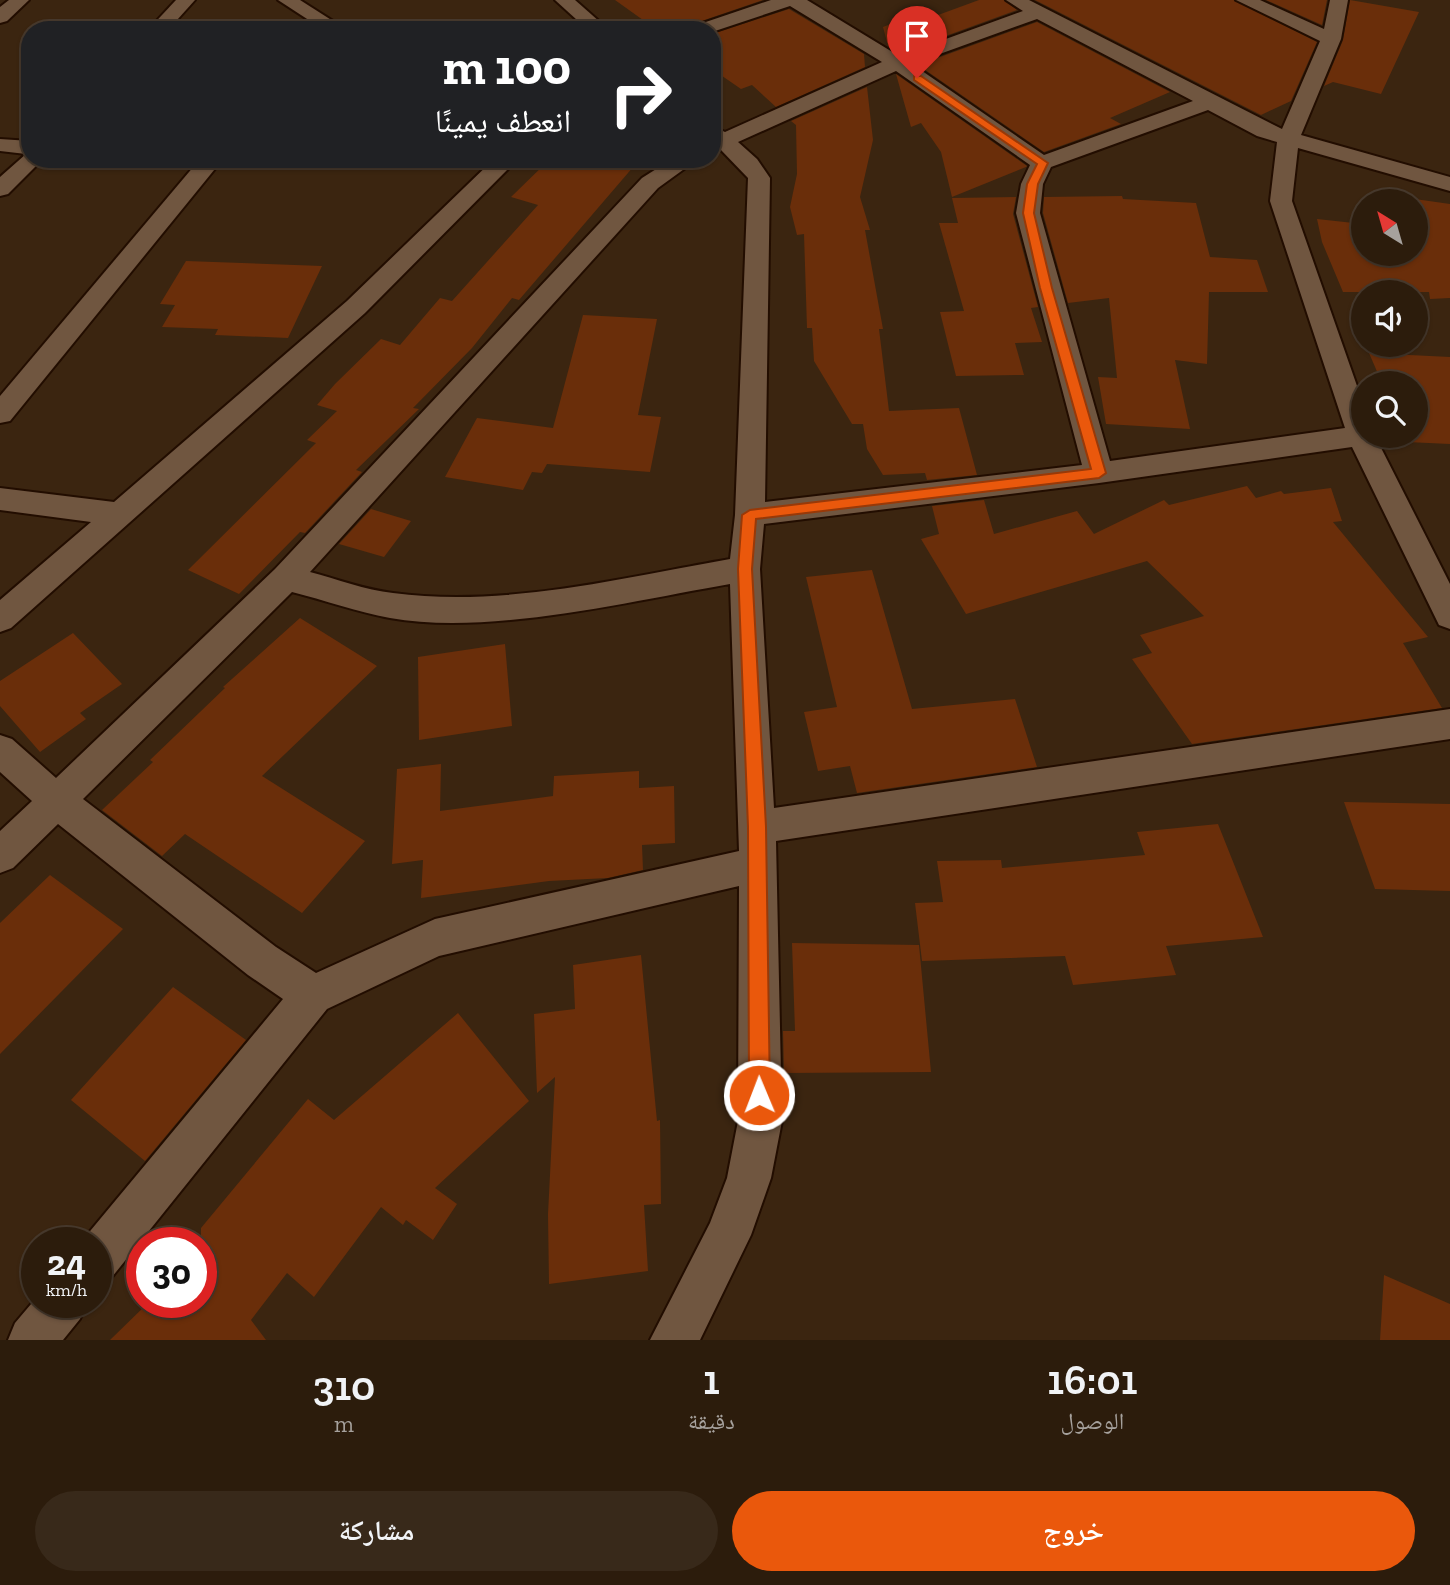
<!DOCTYPE html>
<html lang="ar">
<head>
<meta charset="utf-8">
<style>
	:root { --surface:#2c1c0c; --page:#38291a; --text:#f1f3f6; --muted:#a6a19d; --line:#483a2d; --accent:#ea580c }
	body { margin:0; font-family:"Zilla Slab","Noto Naskh Arabic",serif; background:var(--page); color:var(--text); direction:rtl; height:100vh; display:flex; flex-direction:column; font-size:26px; white-space:nowrap }
	* { box-sizing:border-box; margin:0 }
	p { font-size:23px; color:var(--muted) }
	.icon { flex:none; width:38px; height:38px; fill:none; stroke:currentColor; stroke-width:2; stroke-linecap:round; stroke-linejoin:round }
	.map { position:relative; height:1340px; overflow:hidden; direction:ltr }
	.drawer { display:flex; flex-direction:column; background:var(--surface); flex:1 }
	.drawer>* { flex:none }
	.top-card { position:absolute; left:21px; top:21px; width:700px; height:147px; border-radius:28px; box-shadow:0 2px 5px #0004,0 0 0 2px var(--line); direction:rtl; background:#202124; color:#fff; overflow:hidden }
	.needle { width:46px; rotate:323deg }
	.controls { position:absolute; left:1351px; top:189px; display:grid; gap:14px }
	.controls a { display:grid; place-items:center; width:77px; height:77px; border-radius:50%; background:var(--surface); box-shadow:0 2px 5px #0004,0 0 0 2px var(--line); font-size:35px }
	.speed { position:absolute; left:21px; top:1227px; display:flex; gap:14px; font-size:35px; font-weight:700; text-align:center }
	.speed>* { display:grid; place-content:center; width:91px; height:91px; border-radius:50%; background:var(--surface); box-shadow:0 2px 5px #0004,0 0 0 2px var(--line); line-height:1 }
	.speed small { font-size:18px; font-weight:400 }
	.speed .limit { border:10px solid #d22; background:#fff; color:#111 }
	.pin { position:absolute; display:grid; place-items:center; width:60px; height:60px; color:#fff; margin:-72px -30px; border-radius:50% 50% 50% 0; rotate:-45deg; box-shadow:0 0 7px #0007 }
	.pin .icon { rotate:45deg }
	.me { position:absolute; width:77px; margin:-38px; rotate:359deg; stroke-linejoin:round; filter:drop-shadow(0 0 5px #0008) }
	.turn { display:flex; align-items:center; gap:24px; height:147px; padding:0 35px; font-size:32px }
	.turn .icon { width:91px; height:91px; stroke-width:2.5 }
	.turn b { display:block; font-size:49px; line-height:60px }
	.eta { display:flex; justify-content:space-evenly; align-items:center; height:119px; text-align:center }
	.eta b { font-size:42px; font-weight:600; line-height:49px }
	.cta { display:flex; gap:14px; margin-top:auto; padding:14px 35px }
	.cta a { flex:1; height:80px; border-radius:42px; background:var(--accent); color:#fff; font-size:28px; font-weight:600; line-height:80px; text-align:center }
	.cta a+a { background:var(--page); color:var(--text) }
	.map>svg:first-child { display:block }
	.building { fill:#6a2e0a }
	.lines { fill:none; stroke-linecap:round; stroke-linejoin:round }
	.minor-casing { stroke:#220d00; stroke-width:4 }
	.minor { fill:#705640; fill-rule:evenodd }
	.route { fill:#ea580c; stroke:#983908; stroke-width:2 }
</style>
</head>
<body>
<div class="map">
<svg width="1450" height="1340" viewBox="0 0 1450 1340">
	<rect width="100%" height="100%" fill="#3b2510"/>
	<!-- building -->
	<g class="building">
		<path d="M615 0H763L693 24 690 30H657Z"/>
		<path d="M979 0H1004L1017 10 899 53 888 46 883 27 909 17 919 22Z"/>
		<path d="M1035 0H1234L1317 42 1291 101 1261 115Z"/>
		<path d="M1266 0H1327L1322 25Z"/>
		<path d="M1350 0 1419 12 1381 94 1333 82 1324 86 1343 40Z"/>
		<path d="M789 9 864 54 865 67 776 107 752 85 741 89 712 69V34Z"/>
		<path d="M1037 22 1170 92 1110 118 1121 124 1044 152 918 65Z"/>
		<path d="M896 74 1027 166 1026 167 952 197 941 152 921 123 911 127Z"/>
		<path d="M867 87 873 140 860 197 870 230H865L883 329H879L889 411 959 408 977 475 927 480 925 473 883 475 867 449 863 424H852L814 361 812 328H807L804 234 797 235 790 207 797 174 796 125 791 121Z"/>
		<path d="M550 159H640L519 300 512 298 472 348 413 408 419 409 356 470 362 472 305 533 300 532 239 594 188 570 316 443 307 440 337 411 317 405 335 384 381 339 400 345 440 298 452 301 538 205 511 197Z"/>
		<path d="M1122 196 1123 199 1196 203 1210 257 1257 260 1268 292H1209L1207 364 1175 360 1190 429 1106 424 1098 377 1117 378 1109 298 1068 303 1043 213 1044 197Z"/>
		<path d="M1016 197 1013 214 1038 307 1031 308 1042 342 1015 343 1024 375 956 376 940 312 964 311 939 223H958L952 198Z"/>
		<path d="M1415 199 1450 204V298L1430 299 1429 292H1343L1322 242 1317 219 1363 224V254H1416V229L1420 230Z"/>
		<path d="M186 261 322 266 288 338 215 335 218 329 162 327 175 305 160 304Z"/>
		<path d="M583 315 657 319 638 415 661 417 650 472 547 464 542 473 532 472 523 490 445 477 477 418 553 428Z"/>
		<path d="M1369 353 1450 357V444L1407 442 1404 436H1416V383H1382Z"/>
		<path d="M1247 486 1256 498 1281 491 1284 494 1331 488 1342 521 1333 522 1428 637 1403 643 1442 708 1192 744 1132 659 1152 653 1140 635 1204 616 1147 561 966 614 921 539 939 534 932 506 984 500 994 534 1077 511 1094 534 1164 500 1169 505Z"/>
		<path d="M371 509 411 521 384 557 339 544Z"/>
		<path d="M872 570 912 709 1015 699 1037 767 857 793 850 766 818 771 804 712 837 707 806 577Z"/>
		<path d="M300 618 377 666 262 776 365 841 302 913 185 834 162 856 102 810 153 762 150 760 225 688 223 687Z"/>
		<path d="M73 633 122 684 80 713 86 719 40 752 0 706V681Z"/>
		<path d="M505 644 512 726 419 740 418 657Z"/>
		<path d="M441 764 440 811 553 796 554 776 639 771V788L674 786 675 843 642 845 643 870 608 878 549 881 421 898 423 860 392 864 397 769Z"/>
		<path d="M1344 802 1450 804V891L1375 889Z"/>
		<path d="M1218 824 1263 937 1166 946 1176 975 1073 985 1065 956 922 961 915 903 943 902 937 861 1001 860 1002 868 1145 855 1137 832Z"/>
		<path d="M50 875 123 929 0 1054V923Z"/>
		<path d="M792 943 919 945 931 1072 784 1073 783 1031H795Z"/>
		<path d="M641 955 657 1121 660 1120 661 1204 644 1205 648 1271 549 1284 548 1214 555 1077 537 1093 534 1014 575 1009 573 965Z"/>
		<path d="M173 987 246 1040 145 1161 71 1100Z"/>
		<path d="M458 1013 529 1101 435 1188 457 1204 433 1240 406 1220 403 1225 381 1207 314 1297 287 1273 251 1320 266 1340H110L149 1302H201V1228L308 1099 334 1120Z"/>
		<path d="M1384 1275 1450 1304V1340H1380Z"/>
	</g>
	<g class="lines">
		<defs>
			<g id="minor">
				<path d="M9 0H29L7 21 0 23V7Z"/>
				<path d="M176 0H195L168 30H148Z"/>
				<path d="M278 0H300L347 30H324Z"/>
				<path d="M555 0H575L609 30H588Z"/>
				<path d="M771 0H807L899 56 1023 11 1006 0H1029L1282 129 1320 41 1236 0H1260L1324 29 1330 0H1348L1341 39 1301 135 1450 177V191L1298 148 1292 201 1363 403V436H1375L1450 584V629L1439 625 1352 447 1099 483 764 524 760 569 774 808 1450 709V739L776 841 782 1121 771 1178 751 1235 700 1340H650L710 1223 727 1178 738 1121 739 886 439 956 327 1009 112 1277 96 1284V1242H81L283 999 248 975 58 824 13 868 0 873V831L32 801 0 772V735L12 739 56 778 275 569 642 178 672 159H698L658 188 310 572C337 579 365 590 393 593 504 608 621 578 730 559L735 515 748 178 721 150 712 152V126L725 132 882 62 790 6 712 32V30H692L694 26ZM1037 19 1193 101 1044 155 912 64ZM896 71 1030 165 1021 184 1016 213 1082 465 765 502 770 178 757 159 738 142ZM1208 110 1257 136 1277 142 1270 201 1345 428 1110 461 1040 213 1043 184 1051 167ZM730 584 739 851 435 919 316 973 276 947 83 799 292 592C324 600 357 612 390 618 489 636 631 601 730 584Z"/>
				<path d="M0 139 30 141V159H43L8 194 0 196V177L26 154 0 151Z"/>
				<path d="M200 159H223L10 421 0 423V396Z"/>
				<path d="M494 159H518L365 313 11 628 0 632V600L91 522 0 510V488L114 502 347 301Z"/>
				<path d="M37 1297V1302H87L80 1319 63 1340H8L15 1323Z"/>
			</g>
		</defs>
		<!-- minor casing -->
		<use href="#minor" class="minor-casing"/>
		<!-- minor -->
		<use href="#minor" class="minor"/>
	</g>
	<!-- route -->
	<path class="route" d="M914 76H921L1048 163 1038 184 1034 213 1052 288 1106 473 1099 478 756 519 752 569 766 827 770 1095 767 1102 759 1105 752 1102 749 1095 748 827 738 569 742 515 750 510 1091 469 1040 288 1023 213 1027 184 1037 164 914 80Z"/>
</svg>
<div class="controls">
<a><svg class="needle" viewBox="-14 -14 28 28"><path d="M0-13l5 13h-10z" fill="#e53935"/><path d="M0 13l5-13h-10z" fill="#a6a19d"/></svg></a>
<a><svg class="icon" aria-label="sound" viewBox="0 0 24 24"><path d="M4 9h4l5-4v14l-5-4H4zM17 9q2 3 0 6"/></svg></a>
<a><svg class="icon" aria-label="search" viewBox="0 0 24 24"><circle cx="10" cy="10" r="6"/><path d="M15 15l6 6"/></svg></a>
</div>
<div class="speed"><div>24<small>km/h</small></div><div class="limit">30</div></div>
<div class="pin" style="left:917px;top:78px;background:#d93025"><svg class="icon" aria-label="arrive" viewBox="0 0 24 24"><path d="M6 21V4h12l-3 4 3 4H6"/></svg></div>
<svg class="me" style="left:759px;top:1095px" viewBox="-20 -20 40 40"><circle r="17" fill="#ea580c" stroke="#fff" stroke-width="3"/><path d="M0-11L8 9 0 5-8 9z" fill="#fff"/></svg>
<div class="top-card">
<div class="turn"><svg class="icon" aria-label="right" viewBox="0 0 24 24"><path d="M7 20v-9h11M14 6l5 5-5 5"/></svg><div><b>100 m</b>انعطف يمينًا</div></div>
</div>
</div>
<section class="drawer">
<div class="eta">
<div><b>16:01</b><p>الوصول</p></div>
<div><b>1</b><p>دقيقة</p></div>
<div><b>310</b><p>m</p></div>
</div>
<div class="cta"><a>خروج</a><a>مشاركة</a></div>
</section>
</body>
</html>
